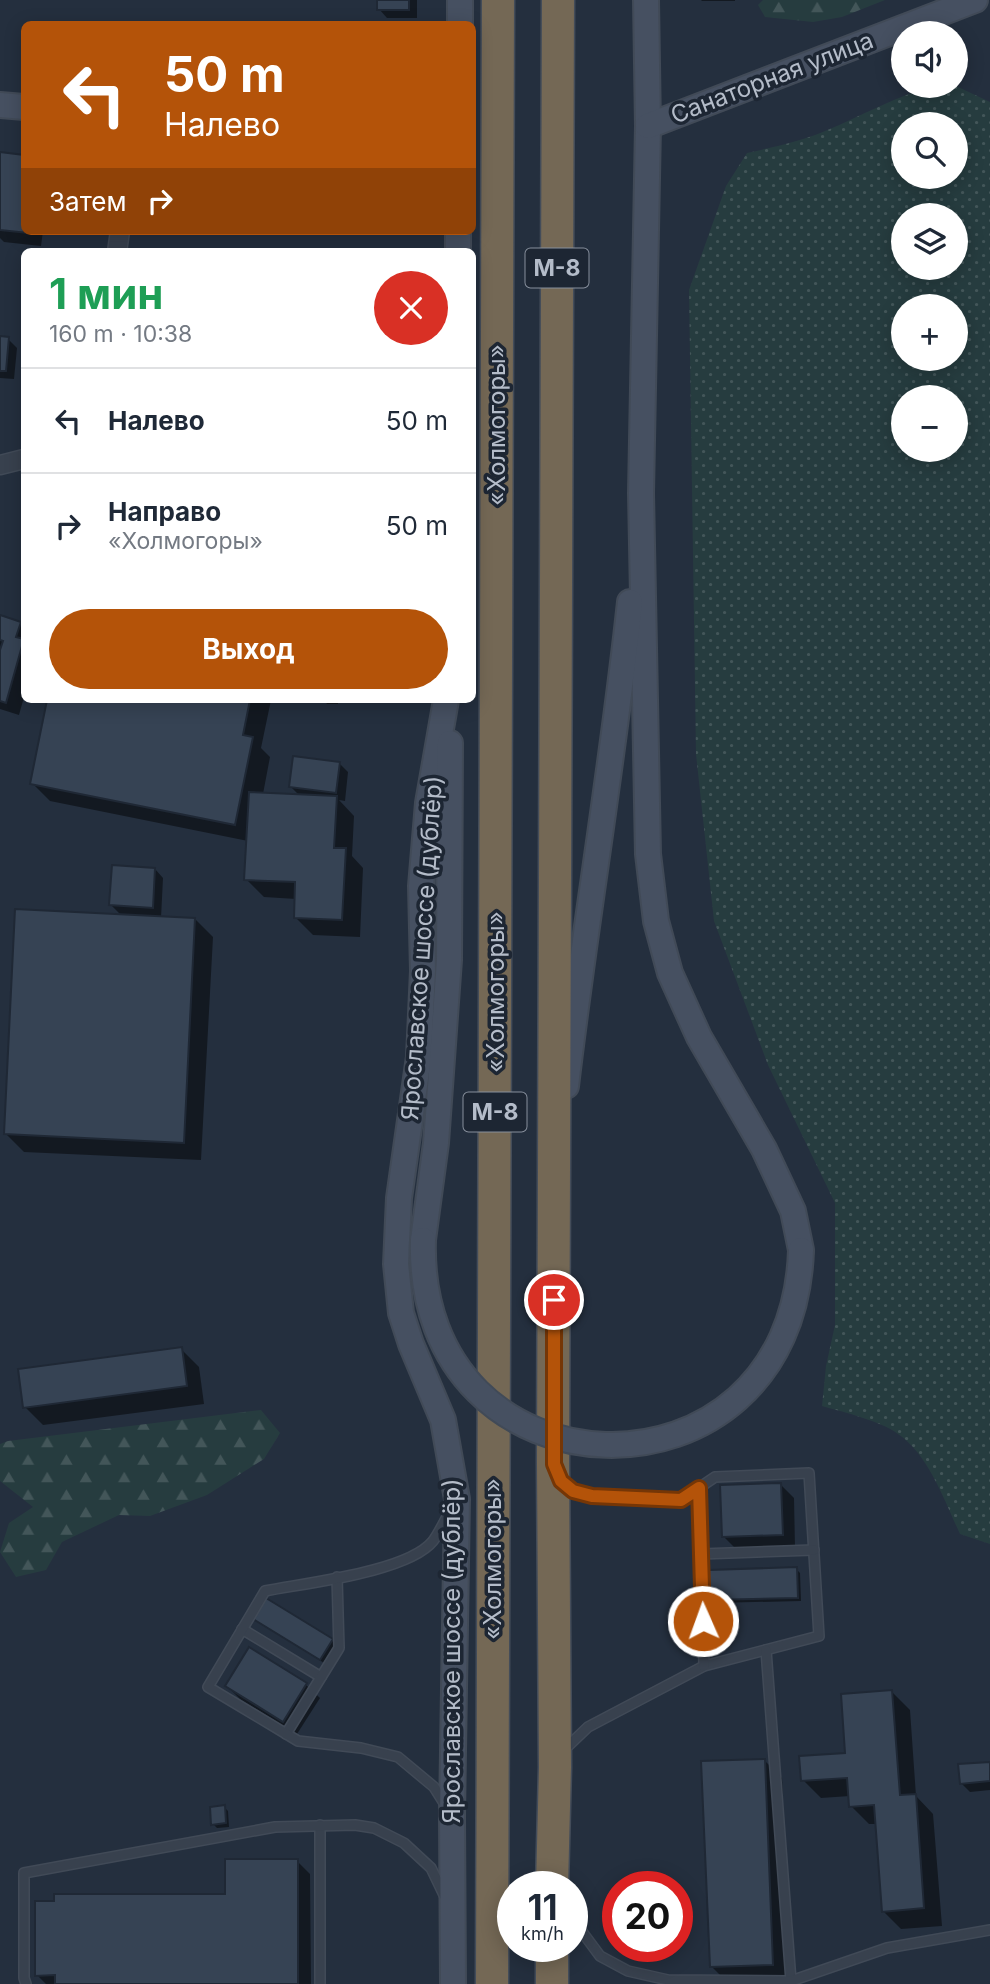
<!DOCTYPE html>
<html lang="ru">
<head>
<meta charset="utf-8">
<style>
	:root { --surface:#fff; --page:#f6f6f7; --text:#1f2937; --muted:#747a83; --line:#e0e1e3; --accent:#b45309 }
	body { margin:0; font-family:Inter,sans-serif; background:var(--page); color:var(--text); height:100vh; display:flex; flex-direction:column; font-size:26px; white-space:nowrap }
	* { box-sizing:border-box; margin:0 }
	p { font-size:23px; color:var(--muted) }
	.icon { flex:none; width:38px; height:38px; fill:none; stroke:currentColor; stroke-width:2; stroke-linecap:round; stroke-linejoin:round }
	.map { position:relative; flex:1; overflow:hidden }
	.sheet { position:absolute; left:21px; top:248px; width:455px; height:455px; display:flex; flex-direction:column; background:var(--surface); border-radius:10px; box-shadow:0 4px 18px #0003 }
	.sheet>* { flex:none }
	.guide { position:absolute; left:21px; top:21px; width:455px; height:214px; border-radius:10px; box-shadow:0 4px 18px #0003; background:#b45309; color:#fff; overflow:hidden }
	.tools { position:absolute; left:891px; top:21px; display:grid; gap:14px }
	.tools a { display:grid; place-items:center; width:77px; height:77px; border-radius:50%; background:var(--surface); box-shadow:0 4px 18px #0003; font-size:35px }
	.speed { position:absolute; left:497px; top:1871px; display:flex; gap:14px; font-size:35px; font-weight:700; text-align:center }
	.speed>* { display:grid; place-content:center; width:91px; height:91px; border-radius:50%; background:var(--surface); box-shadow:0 4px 18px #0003; line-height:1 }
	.speed small { font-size:18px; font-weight:400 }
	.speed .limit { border:10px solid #d22; background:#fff; color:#111 }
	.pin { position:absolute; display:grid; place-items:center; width:60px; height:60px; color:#fff; margin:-30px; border:4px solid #fff; border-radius:50%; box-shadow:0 2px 7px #0007 }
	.me { position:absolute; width:77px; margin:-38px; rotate:358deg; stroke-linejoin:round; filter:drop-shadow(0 0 5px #0008) }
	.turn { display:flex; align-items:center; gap:24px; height:147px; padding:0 28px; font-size:32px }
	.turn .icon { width:91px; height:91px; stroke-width:2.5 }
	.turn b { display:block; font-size:49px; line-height:60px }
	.then { display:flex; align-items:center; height:66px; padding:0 28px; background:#0003; gap:14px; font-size:26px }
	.round { display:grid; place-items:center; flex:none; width:74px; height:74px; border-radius:37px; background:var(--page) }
	.overview { display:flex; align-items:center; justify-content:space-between; height:119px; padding:0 28px }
	h1 { font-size:42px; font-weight:700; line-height:52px; color:#1e9e55 }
	.button { display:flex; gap:14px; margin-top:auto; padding:14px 28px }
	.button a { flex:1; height:80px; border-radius:42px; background:var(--accent); color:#fff; font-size:28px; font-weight:700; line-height:80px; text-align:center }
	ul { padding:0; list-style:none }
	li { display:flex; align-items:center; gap:21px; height:105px; padding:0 28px; border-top:2px solid var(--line) }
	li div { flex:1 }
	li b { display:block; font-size:26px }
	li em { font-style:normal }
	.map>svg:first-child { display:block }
	.grass { fill:url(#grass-dots); fill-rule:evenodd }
	.forest { fill:url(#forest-firs) }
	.shadow { fill:#0007 }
	.building { fill:#364354; stroke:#1f2835; stroke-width:2 }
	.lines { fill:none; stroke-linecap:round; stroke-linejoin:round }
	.lane-casing { stroke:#414a57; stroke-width:12 }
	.street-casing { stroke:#414a57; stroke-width:21 }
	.secondary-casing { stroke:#414a57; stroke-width:28 }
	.highway-casing { stroke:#434c59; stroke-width:35 }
	.lane { stroke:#38414e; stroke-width:9 }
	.street { stroke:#38414e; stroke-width:18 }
	.secondary { stroke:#465061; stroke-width:24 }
	.highway { stroke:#746855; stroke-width:32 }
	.secondary-bridge-casing { stroke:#414a57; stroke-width:28; stroke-linecap:butt }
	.secondary-bridge { stroke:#465061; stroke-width:24 }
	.route-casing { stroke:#753606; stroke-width:18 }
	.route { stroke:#b45309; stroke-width:12 }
	.labels { text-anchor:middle; stroke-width:7; stroke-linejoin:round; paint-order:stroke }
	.shield { fill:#1d2633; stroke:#878f9c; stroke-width:2 }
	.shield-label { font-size:23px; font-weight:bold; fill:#b4bcc9 }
	.street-label { font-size:24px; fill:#b4bcc9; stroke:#1d2633 }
</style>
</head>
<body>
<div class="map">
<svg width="990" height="1984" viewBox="0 0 990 1984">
	<defs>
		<pattern id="grass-dots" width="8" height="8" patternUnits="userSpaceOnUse" patternTransform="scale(1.75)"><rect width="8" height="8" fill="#263c3f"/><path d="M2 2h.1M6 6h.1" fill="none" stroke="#435659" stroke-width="1.8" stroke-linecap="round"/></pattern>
		<pattern id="forest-firs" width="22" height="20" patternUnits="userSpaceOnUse" patternTransform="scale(1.75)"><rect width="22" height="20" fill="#263c3f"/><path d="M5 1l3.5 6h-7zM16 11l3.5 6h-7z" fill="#435659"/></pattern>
	</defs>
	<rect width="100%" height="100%" fill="#242f3e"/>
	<!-- grass -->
	<path class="grass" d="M934 86H956L990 102V1544L960 1534C945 1502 929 1455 898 1434 881 1421 843 1412 822 1406L826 1366 835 1325V1203L768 1065 714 921 696 754 689 290 726 186 747 153C773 147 799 142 825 131 862 116 895 96 934 86ZM903 124H956V177H903ZM903 215H956V268H903ZM903 306H956V359H903ZM903 397H956V450H903Z"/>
	<!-- forest -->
	<g class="forest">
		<path d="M763 0H885L842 17 813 22 765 17 758 5Z"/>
		<path d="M261 1410 280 1433 264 1459 207 1495 150 1516 119 1515 62 1542 46 1570 16 1577 0 1552 9 1523 33 1507 0 1481V1444L8 1441Z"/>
	</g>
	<!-- shadow -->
	<g class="shadow">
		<path d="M379 0H417V18H387L379 9Z"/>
		<path d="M701 0H735V1H702Z"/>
		<path d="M0 154 24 156V231H43L41 246 4 242 0 238Z"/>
		<path d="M0 338 8 339 17 348 14 379 0 378Z"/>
		<path d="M0 617 20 623 24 628V697L19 715 0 709V656L2 649 0 648Z"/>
		<path d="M49 700H271L261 748 270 757 263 794 300 796 291 787 339 763 348 772 345 801 339 800 354 816 352 856 363 868 360 937 313 935 295 917 296 899 264 897 246 879 248 841 50 801 32 783Z"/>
		<path d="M324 700H338V704H327Z"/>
		<path d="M155 869 163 878 161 918 195 919 213 937 201 1160 24 1152 6 1134 122 916 111 905Z"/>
		<path d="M181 1349 199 1367 204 1404 43 1425 25 1407Z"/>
		<path d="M781 1485 794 1498 795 1548 737 1550 723 1536Z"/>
		<path d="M796 1569 800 1573 801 1601 715 1603 711 1600Z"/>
		<path d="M259 1622 332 1640 336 1644 324 1663Z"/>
		<path d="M249 1650 306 1685 320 1698 297 1734 240 1699 227 1686Z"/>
		<path d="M892 1692 910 1710 916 1796 933 1814 942 1926 901 1929 883 1911 877 1824H869L851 1806 850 1796 821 1798 803 1780 847 1754Z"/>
		<path d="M764 1760 782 1778 790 1982 729 1984 712 1967Z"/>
		<path d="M990 1763V1790L970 1792 961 1783Z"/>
		<path d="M224 1807 228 1811 229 1827 217 1828 213 1824Z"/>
		<path d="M297 1861 310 1874 311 1984H46L37 1975 227 1896Z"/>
	</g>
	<!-- building -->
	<g class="building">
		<rect x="377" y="0" width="32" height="10"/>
		<path d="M0 152 24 155V231H29L28 233 0 230Z"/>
		<path d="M0 336 9 337 6 371H0Z"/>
		<path d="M0 615 21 622 16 637 24 639 6 703 0 701V650L3 641 0 640Z"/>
		<path d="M47 700H250L243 735 253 737 235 825 30 784Z"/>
		<path d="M293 756 340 762 336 793 289 787Z"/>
		<path d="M249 792 337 796 334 848H346L342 920 294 918 295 882 244 880Z"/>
		<path d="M112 865 155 868 153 908 109 905Z"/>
		<path d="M15 909 195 918 184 1143 4 1134Z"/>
		<path d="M182 1347 187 1386 23 1408 18 1369Z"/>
		<path d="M781 1483 783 1535 722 1537 720 1485Z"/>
		<path d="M797 1567 798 1598 709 1600V1570Z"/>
		<path d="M266 1598 333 1639 320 1660 253 1619Z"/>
		<path d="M249 1647 307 1683 283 1722 225 1686Z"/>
		<path d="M892 1690 900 1795 916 1794 924 1908 882 1912 874 1805 849 1807 847 1778 801 1781 799 1756 845 1753 841 1694Z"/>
		<path d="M765 1759 773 1965 710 1967 701 1761Z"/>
		<path d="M990 1762V1781L960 1784 958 1764Z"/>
		<path d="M225 1805 226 1823 211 1825 210 1807Z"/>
		<path d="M225 1859H298V1984H55V1975L35 1976V1901H54V1894H225Z"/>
	</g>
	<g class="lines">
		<defs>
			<g id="lane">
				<path d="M562 1481 573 1491 592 1496 681 1500 715 1477 809 1473 819 1636 704 1666 588 1727 565 1749"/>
				<path d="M699 1488 704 1666"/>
				<path d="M701 1554 814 1550"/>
				<path d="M242 1629 321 1677"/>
				<path d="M766 1650 791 1981"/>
				<path d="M286 1734 339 1648 337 1577"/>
				<path d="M446 1806 434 1787 398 1757 361 1748 298 1741 208 1687 265 1591C305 1583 408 1572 433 1541 439 1533 444 1522 449 1513"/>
				<path d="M320 1825V1984"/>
				<path d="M572 1912 580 1929 600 1956 628 1971 668 1980 791 1981 887 1948 990 1930"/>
				<path d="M26 1984 24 1978V1873L275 1827 355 1825 374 1828 404 1843 431 1868 445 1897"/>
			</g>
			<g id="street">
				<path d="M117 252 120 231"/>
				<path d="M0 465 24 459"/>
			</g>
			<g id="secondary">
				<path d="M460 0V24"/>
				<path d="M646 0 648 126 641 493 648 854 656 921 670 973 699 1037 764 1149 793 1211 801 1250"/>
				<path d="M0 105 24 107"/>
				<path d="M648 126 975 0"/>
				<path d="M458 252V231"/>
				<path d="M446 700 428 803 421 886 423 971 419 1057 399 1198 396 1264 401 1313 411 1344 443 1420 457 1499 452 1815 453 1984"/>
				<path d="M566 1086C585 924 613 763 630 602"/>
				<path d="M423 1240 436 1143 449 960 450 743"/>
			</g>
			<g id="highway">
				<path d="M552 1886 555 1767 553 1464 558 0"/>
				<path d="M492 1984 498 0"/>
				<path d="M552 1984V1946"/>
			</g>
		</defs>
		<!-- lane casing -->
		<use href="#lane" class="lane-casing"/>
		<!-- street casing -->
		<use href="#street" class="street-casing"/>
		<!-- secondary casing -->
		<use href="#secondary" class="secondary-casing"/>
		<!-- highway casing -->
		<use href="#highway" class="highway-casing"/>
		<!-- lane -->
		<use href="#lane" class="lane"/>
		<!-- street -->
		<use href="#street" class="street"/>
		<!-- secondary -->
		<use href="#secondary" class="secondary"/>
		<!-- highway -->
		<use href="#highway" class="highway"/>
		<defs>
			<path id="secondary-bridge" d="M423 1240C415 1506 793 1517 801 1250"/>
		</defs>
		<!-- secondary-bridge casing -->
		<use href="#secondary-bridge" class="secondary-bridge-casing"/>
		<!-- secondary-bridge -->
		<use href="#secondary-bridge" class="secondary-bridge"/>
	</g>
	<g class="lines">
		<defs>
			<path id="route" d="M554 1300V1464L561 1481 573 1491 592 1496 681 1500 699 1488 703 1621"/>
		</defs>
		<!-- route casing -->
		<use href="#route" class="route-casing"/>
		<!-- route -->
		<use href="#route" class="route"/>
	</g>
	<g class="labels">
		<!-- shield labels -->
		<g class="shield">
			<rect x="525.5" y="248.5" width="63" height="39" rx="5"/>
			<rect x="463.5" y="1092.5" width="63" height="39" rx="5"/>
		</g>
		<g class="shield-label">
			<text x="557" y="276">М-8</text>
			<text x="495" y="1120">М-8</text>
		</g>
		<!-- street labels -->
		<g class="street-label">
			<text transform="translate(772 78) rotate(-21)" y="8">Санаторная улица</text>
			<text transform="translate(497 425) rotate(-90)" y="8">«Холмогоры»</text>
			<text transform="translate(422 948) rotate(-86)" y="8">Ярославское шоссе (дублёр)</text>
			<text transform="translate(496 992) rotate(-90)" y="8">«Холмогоры»</text>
			<text transform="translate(493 1559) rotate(-90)" y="8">«Холмогоры»</text>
			<text transform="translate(452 1651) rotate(-90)" y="8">Ярославское шоссе (дублёр)</text>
		</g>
	</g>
</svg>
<div class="tools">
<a><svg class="icon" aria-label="sound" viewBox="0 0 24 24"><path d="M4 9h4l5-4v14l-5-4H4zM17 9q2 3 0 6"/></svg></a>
<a><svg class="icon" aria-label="search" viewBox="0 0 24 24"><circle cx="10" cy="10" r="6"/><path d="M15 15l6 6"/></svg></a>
<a><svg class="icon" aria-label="layers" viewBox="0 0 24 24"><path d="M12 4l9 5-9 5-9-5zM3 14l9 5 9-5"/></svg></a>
<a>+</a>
<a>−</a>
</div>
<div class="speed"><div>11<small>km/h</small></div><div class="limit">20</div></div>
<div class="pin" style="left:554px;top:1300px;background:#d93025"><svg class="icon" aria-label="arrive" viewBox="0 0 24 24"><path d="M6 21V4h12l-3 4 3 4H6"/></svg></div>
<svg class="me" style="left:703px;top:1621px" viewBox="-20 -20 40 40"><circle r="17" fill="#b45309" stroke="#fff" stroke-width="3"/><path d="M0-11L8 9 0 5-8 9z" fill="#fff"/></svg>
<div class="guide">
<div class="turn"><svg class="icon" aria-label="left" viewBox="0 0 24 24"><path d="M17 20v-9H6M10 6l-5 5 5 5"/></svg><div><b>50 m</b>Налево</div></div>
<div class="then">Затем<svg class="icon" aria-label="right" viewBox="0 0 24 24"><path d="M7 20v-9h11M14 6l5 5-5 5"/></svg></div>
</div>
<section class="sheet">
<div class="overview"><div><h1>1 мин</h1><p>160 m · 10:38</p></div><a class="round" style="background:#d93025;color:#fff"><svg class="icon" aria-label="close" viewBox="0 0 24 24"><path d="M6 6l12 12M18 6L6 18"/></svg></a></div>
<ul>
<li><svg class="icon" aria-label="left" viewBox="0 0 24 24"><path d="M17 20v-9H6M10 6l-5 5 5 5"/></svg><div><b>Налево</b></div><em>50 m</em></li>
<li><svg class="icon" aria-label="right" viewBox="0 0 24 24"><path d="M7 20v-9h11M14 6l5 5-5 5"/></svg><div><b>Направо</b><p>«Холмогоры»</p></div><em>50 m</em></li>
</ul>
<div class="button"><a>Выход</a></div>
</section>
</div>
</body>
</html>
